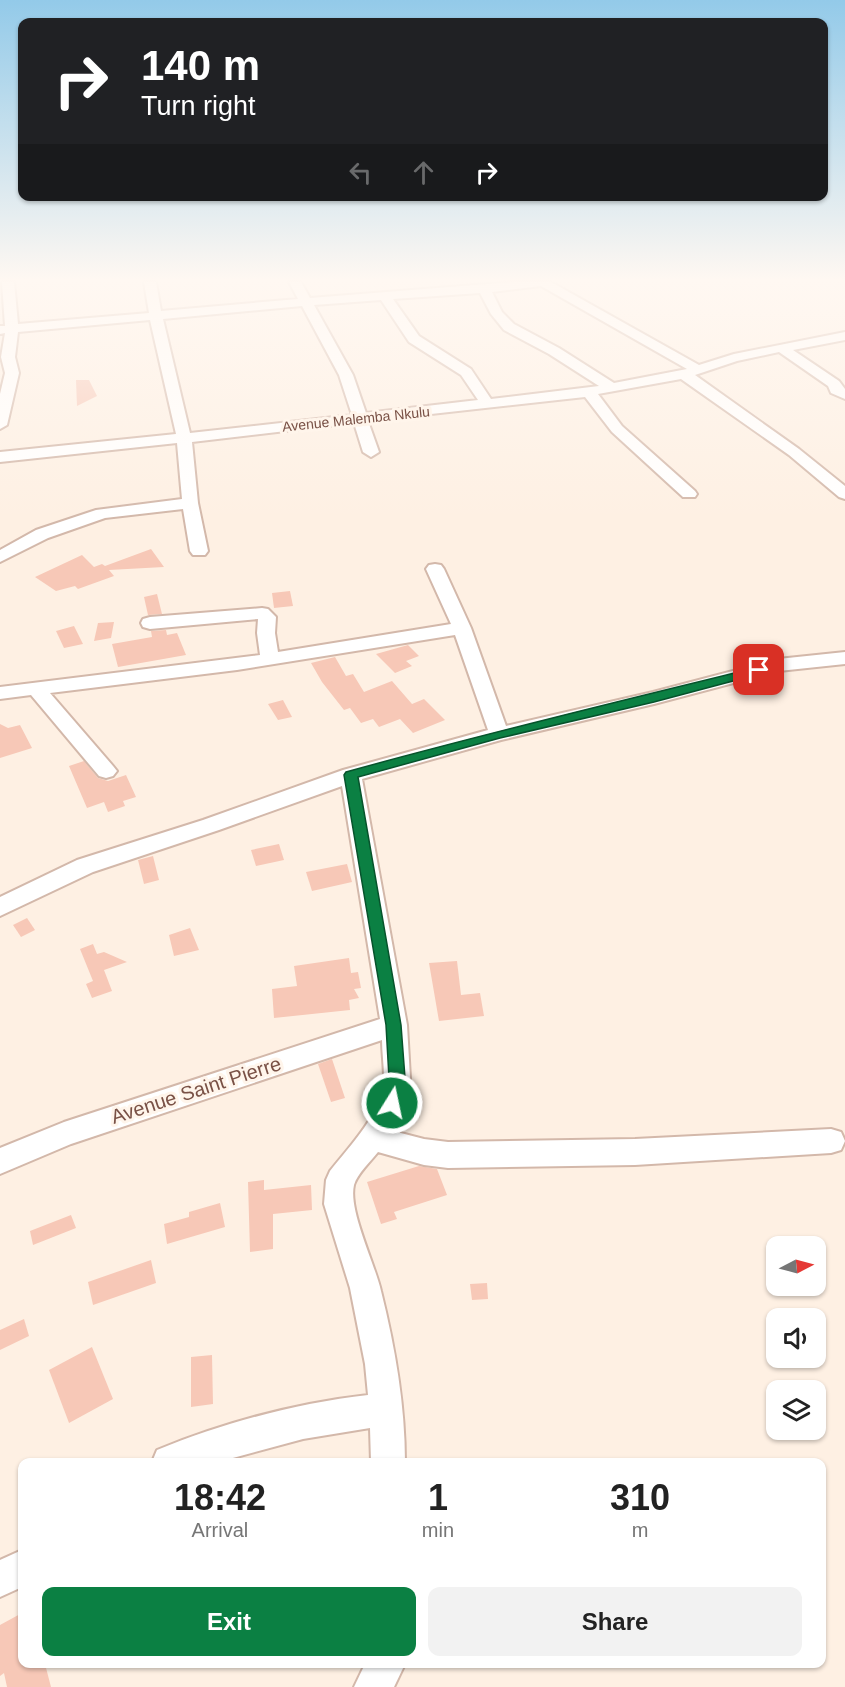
<!DOCTYPE html>
<html lang="en">
<head>
<meta charset="utf-8">
<style>
	:root { --surface:#fff; --page:#f2f2f2; --text:#222; --muted:#767676; --accent:#0b8043 }
	body { margin:0; font-family:Helvetica,sans-serif; background:var(--page); color:var(--text); height:100vh; display:flex; flex-direction:column; font-size:22px; white-space:nowrap }
	* { box-sizing:border-box; margin:0 }
	p { font-size:20px; color:var(--muted) }
	.icon { flex:none; width:33px; height:33px; fill:none; stroke:currentColor; stroke-width:2; stroke-linecap:round; stroke-linejoin:round }
	.map { position:relative; flex:1; overflow:hidden }
	.sheet { position:absolute; left:18px; top:1458px; width:808px; height:210px; display:flex; flex-direction:column; background:var(--surface); border-radius:12px; box-shadow:0 2px 4px #0004 }
	.sheet>* { flex:none }
	.top-card { position:absolute; left:18px; top:18px; width:810px; height:183px; border-radius:12px; box-shadow:0 2px 4px #0004; background:#202124; color:#fff; overflow:hidden }
	.needle { width:39px; rotate:84deg }
	.tools { position:absolute; left:766px; top:1236px; display:grid; gap:12px }
	.tools a { display:grid; place-items:center; width:60px; height:60px; border-radius:12px; background:var(--surface); box-shadow:0 2px 4px #0004; font-size:30px }
	.pin { position:absolute; display:grid; place-items:center; width:51px; height:51px; color:#fff; margin:-26px; border-radius:12px; box-shadow:0 3px 9px #0006 }
	.me { position:absolute; width:66px; margin:-33px; rotate:10deg; stroke-linejoin:round; filter:drop-shadow(0 0 4px #0008) }
	.turn { display:flex; align-items:center; gap:21px; height:126px; padding:0 24px; font-size:27px }
	.turn .icon { width:78px; height:78px; stroke-width:2.5 }
	.turn b { display:block; font-size:42px; line-height:51px }
	.lanes { display:flex; align-items:center; height:57px; padding:0 24px; background:#0003; justify-content:center; gap:30px; direction:ltr }
	.lanes .off { opacity:.35 }
	.eta { display:flex; justify-content:space-evenly; align-items:center; height:102px; text-align:center }
	.eta b { font-size:36px; font-weight:800; line-height:42px }
	.button { display:flex; gap:12px; margin-top:auto; padding:12px 24px }
	.button a { flex:1; height:69px; border-radius:12px; background:var(--accent); color:#fff; font-size:24px; font-weight:800; line-height:69px; text-align:center }
	.button a+a { background:var(--page); color:var(--text) }
	.map>svg:first-child { display:block }
	.building { fill:#f7c8b7 }
	.lines { fill:none; stroke-linecap:round; stroke-linejoin:round }
	.minor-casing { stroke:#d3b8aa; stroke-width:4 }
	.minor { fill:#fff; fill-rule:evenodd }
	.route { fill:#0b8043; stroke:#07532c; stroke-width:1.5 }
	.labels { text-anchor:middle; stroke-width:6; stroke-linejoin:round; paint-order:stroke }
	.far-street-label { font-size:14px; fill:#795146; stroke:#fff5eb }
	.near-street-label { font-size:20px; fill:#795146; stroke:#fff5eb }
</style>
</head>
<body>
<div class="map">
<svg width="845" height="1687" viewBox="0 0 845 1687">
	<rect width="100%" height="100%" fill="#fef0e3"/>
	<!-- building -->
	<g class="building">
		<path d="M76 380H89L97 396 77 406Z"/>
		<path d="M151 549 164 567 109 570 114 576 78 589 75 586 56 591 35 577 82 555 94 567 102 564 105 566Z"/>
		<path d="M290 591 293 606 274 608 272 593Z"/>
		<path d="M157 594 162 614 148 615 144 597Z"/>
		<path d="M114 622 111 638 94 641 98 623Z"/>
		<path d="M74 626 83 644 64 648 56 631Z"/>
		<path d="M166 630 167 635 177 633 186 655 118 667 112 644 152 637 151 631Z"/>
		<path d="M408 645 419 656 406 661 412 666 395 673 376 654Z"/>
		<path d="M335 657 346 676 353 674 364 692 392 681 412 704 424 699 445 720 413 733 400 719 379 727 373 719 361 723 350 708 344 710 322 682 311 663Z"/>
		<path d="M283 700 292 717 278 720 268 704Z"/>
		<path d="M0 724 8 728 20 725 32 748 0 758Z"/>
		<path d="M84 761 98 778 108 781 126 775 136 797 123 801 125 806 108 812 104 802 87 808 69 766Z"/>
		<path d="M279 844 284 860 256 866 251 850Z"/>
		<path d="M153 856 159 880 144 884 138 860Z"/>
		<path d="M347 864 352 882 312 891 306 872Z"/>
		<path d="M27 918 35 930 21 937 13 925Z"/>
		<path d="M190 928 199 950 174 956 169 935Z"/>
		<path d="M93 944 97 954 104 952 127 962 104 970 112 991 92 998 86 984 93 981 80 949Z"/>
		<path d="M349 958 351 973 358 972 361 988 354 989 359 998 349 1000 350 1010 274 1018 272 989 297 986 294 966Z"/>
		<path d="M457 961 461 995 480 993 484 1016 439 1021 429 963Z"/>
		<path d="M332 1059 345 1098 331 1102 318 1064Z"/>
		<path d="M419 1166 437 1169 447 1195 394 1212 397 1219 381 1224 367 1182Z"/>
		<path d="M264 1180V1190L311 1185 312 1210 273 1214V1249L250 1252 248 1182Z"/>
		<path d="M220 1203 225 1227 167 1244 164 1224 189 1217V1212Z"/>
		<path d="M71 1215 76 1228 33 1245 30 1231Z"/>
		<path d="M151 1260 156 1283 93 1305 88 1282Z"/>
		<path d="M487 1283 488 1299 472 1300 470 1284Z"/>
		<path d="M24 1319 29 1336 0 1350V1330Z"/>
		<path d="M92 1347 113 1399 69 1423 49 1370Z"/>
		<path d="M212 1355 213 1404 191 1407V1357Z"/>
		<path d="M22 1613V1664H45L51 1687H7L4 1673 0 1676V1625Z"/>
	</g>
	<g class="lines">
		<defs>
			<g id="minor">
				<path d="M2 282H14L18 324 149 313 144 282H156L161 311 298 299 289 282H301L310 298 514 282H551L699 365 734 354 845 332V340L793 350 839 381 845 389V399L831 393 828 386 779 352 737 361 695 375 799 449 845 486V499L839 497 789 455 681 379 598 394 622 426 695 491 697 494 695 497H683L612 432 585 397 368 421 379 452 371 457 363 452 354 423 192 442 198 503 208 551 205 555H193L190 551 183 509 105 518 48 538 0 562V550L36 530 96 510 182 499 177 443 0 462V452L176 434 150 320 18 332 15 357 19 373 7 425 0 429V394L5 373 1 357 5 333 0 334V326H5ZM541 286 687 369 614 383 559 348 514 324 502 312 492 292ZM480 293 491 314 504 330 549 354 599 386 491 399 471 369 419 336 393 299ZM381 300 409 342 461 375 478 400 366 413 353 375 314 305ZM302 306 339 375 352 415 190 433 163 319Z"/>
				<path d="M435 564 441 565 444 569 471 628 506 726 653 692 778 659 845 652V664L779 671 654 704 501 740 362 779 407 1025 410 1078 406 1103 393 1131 424 1139 448 1142 635 1139 831 1129 841 1132 845 1141 841 1150 831 1153 635 1165 448 1168 424 1165 378 1152C371 1161 357 1174 354 1185 348 1210 375 1264 381 1291 395 1347 405 1404 405 1462H371L370 1428 303 1439 218 1462H152L157 1450C223 1423 297 1403 368 1395L365 1364 350 1288 324 1204 326 1180 330 1171C352 1143 381 1115 384 1078 384 1065 382 1052 382 1040L71 1144 0 1174V1148L64 1122 380 1019 342 786 219 830 93 872 0 916V897L77 860 203 820 343 770 488 730 455 635 237 670 50 693 113 766 117 771 113 776 106 778 99 776 31 695 0 699V687L260 655 257 633 258 619 150 629 143 627 141 623 143 619 150 617 262 608 268 609 276 617 275 633 278 652 451 624 426 569 429 565Z"/>
				<path d="M22 1550V1587L0 1597V1560Z"/>
				<path d="M365 1664H405L394 1687H354Z"/>
			</g>
		</defs>
		<!-- minor casing -->
		<use href="#minor" class="minor-casing"/>
		<!-- minor -->
		<use href="#minor" class="minor"/>
	</g>
	<!-- sky -->
	<linearGradient id="sky" x2="0" y2="1"><stop stop-color="#93cae9"/><stop offset="0.54" stop-color="#fff8f2"/><stop offset="1" stop-color="#fff8f2" stop-opacity="0"/></linearGradient>
	<rect width="845" height="518" fill="url(#sky)"/>
	<!-- route -->
	<path class="route" d="M759 667 765 670 763 673 654 702 500 738 358 777 401 1025 405 1078 397 1108 392 1110 386 1108 383 1103 389 1078 386 1025 344 775 346 772C483 734 621 701 759 667Z"/>
	<g class="labels">
		<!-- far-street labels -->
		<g class="far-street-label">
			<text transform="translate(356 419) rotate(-6)" y="5">Avenue Malemba Nkulu</text>
		</g>
		<!-- near-street labels -->
		<g class="near-street-label">
			<text transform="translate(196 1090) rotate(-18)" y="7">Avenue Saint Pierre</text>
		</g>
	</g>
</svg>
<div class="tools">
<a><svg class="needle" viewBox="-14 -14 28 28"><path d="M0-13l5 13h-10z" fill="#e53935"/><path d="M0 13l5-13h-10z" fill="#767676"/></svg></a>
<a><svg class="icon" aria-label="sound" viewBox="0 0 24 24"><path d="M4 9h4l5-4v14l-5-4H4zM17 9q2 3 0 6"/></svg></a>
<a><svg class="icon" aria-label="layers" viewBox="0 0 24 24"><path d="M12 4l9 5-9 5-9-5zM3 14l9 5 9-5"/></svg></a>
</div>
<div class="pin" style="left:759px;top:670px;background:#d93025"><svg class="icon" aria-label="arrive" viewBox="0 0 24 24"><path d="M6 21V4h12l-3 4 3 4H6"/></svg></div>
<svg class="me" style="left:392px;top:1103px" viewBox="-20 -20 40 40"><circle r="17" fill="#0b8043" stroke="#fff" stroke-width="3"/><path d="M0-11L8 9 0 5-8 9z" fill="#fff"/></svg>
<div class="top-card">
<div class="turn"><svg class="icon" aria-label="right" viewBox="0 0 24 24"><path d="M7 20v-9h11M14 6l5 5-5 5"/></svg><div><b>140 m</b>Turn right</div></div>
<div class="lanes"><svg class="icon off" aria-label="left" viewBox="0 0 24 24"><path d="M17 20v-9H6M10 6l-5 5 5 5"/></svg><svg class="icon off" aria-label="ahead" viewBox="0 0 24 24"><path d="M12 20V5M6 11l6-6 6 6"/></svg><svg class="icon" aria-label="right" viewBox="0 0 24 24"><path d="M7 20v-9h11M14 6l5 5-5 5"/></svg></div>
</div>
<section class="sheet">
<div class="eta">
<div><b>18:42</b><p>Arrival</p></div>
<div><b>1</b><p>min</p></div>
<div><b>310</b><p>m</p></div>
</div>
<div class="button"><a>Exit</a><a>Share</a></div>
</section>
</div>
</body>
</html>
